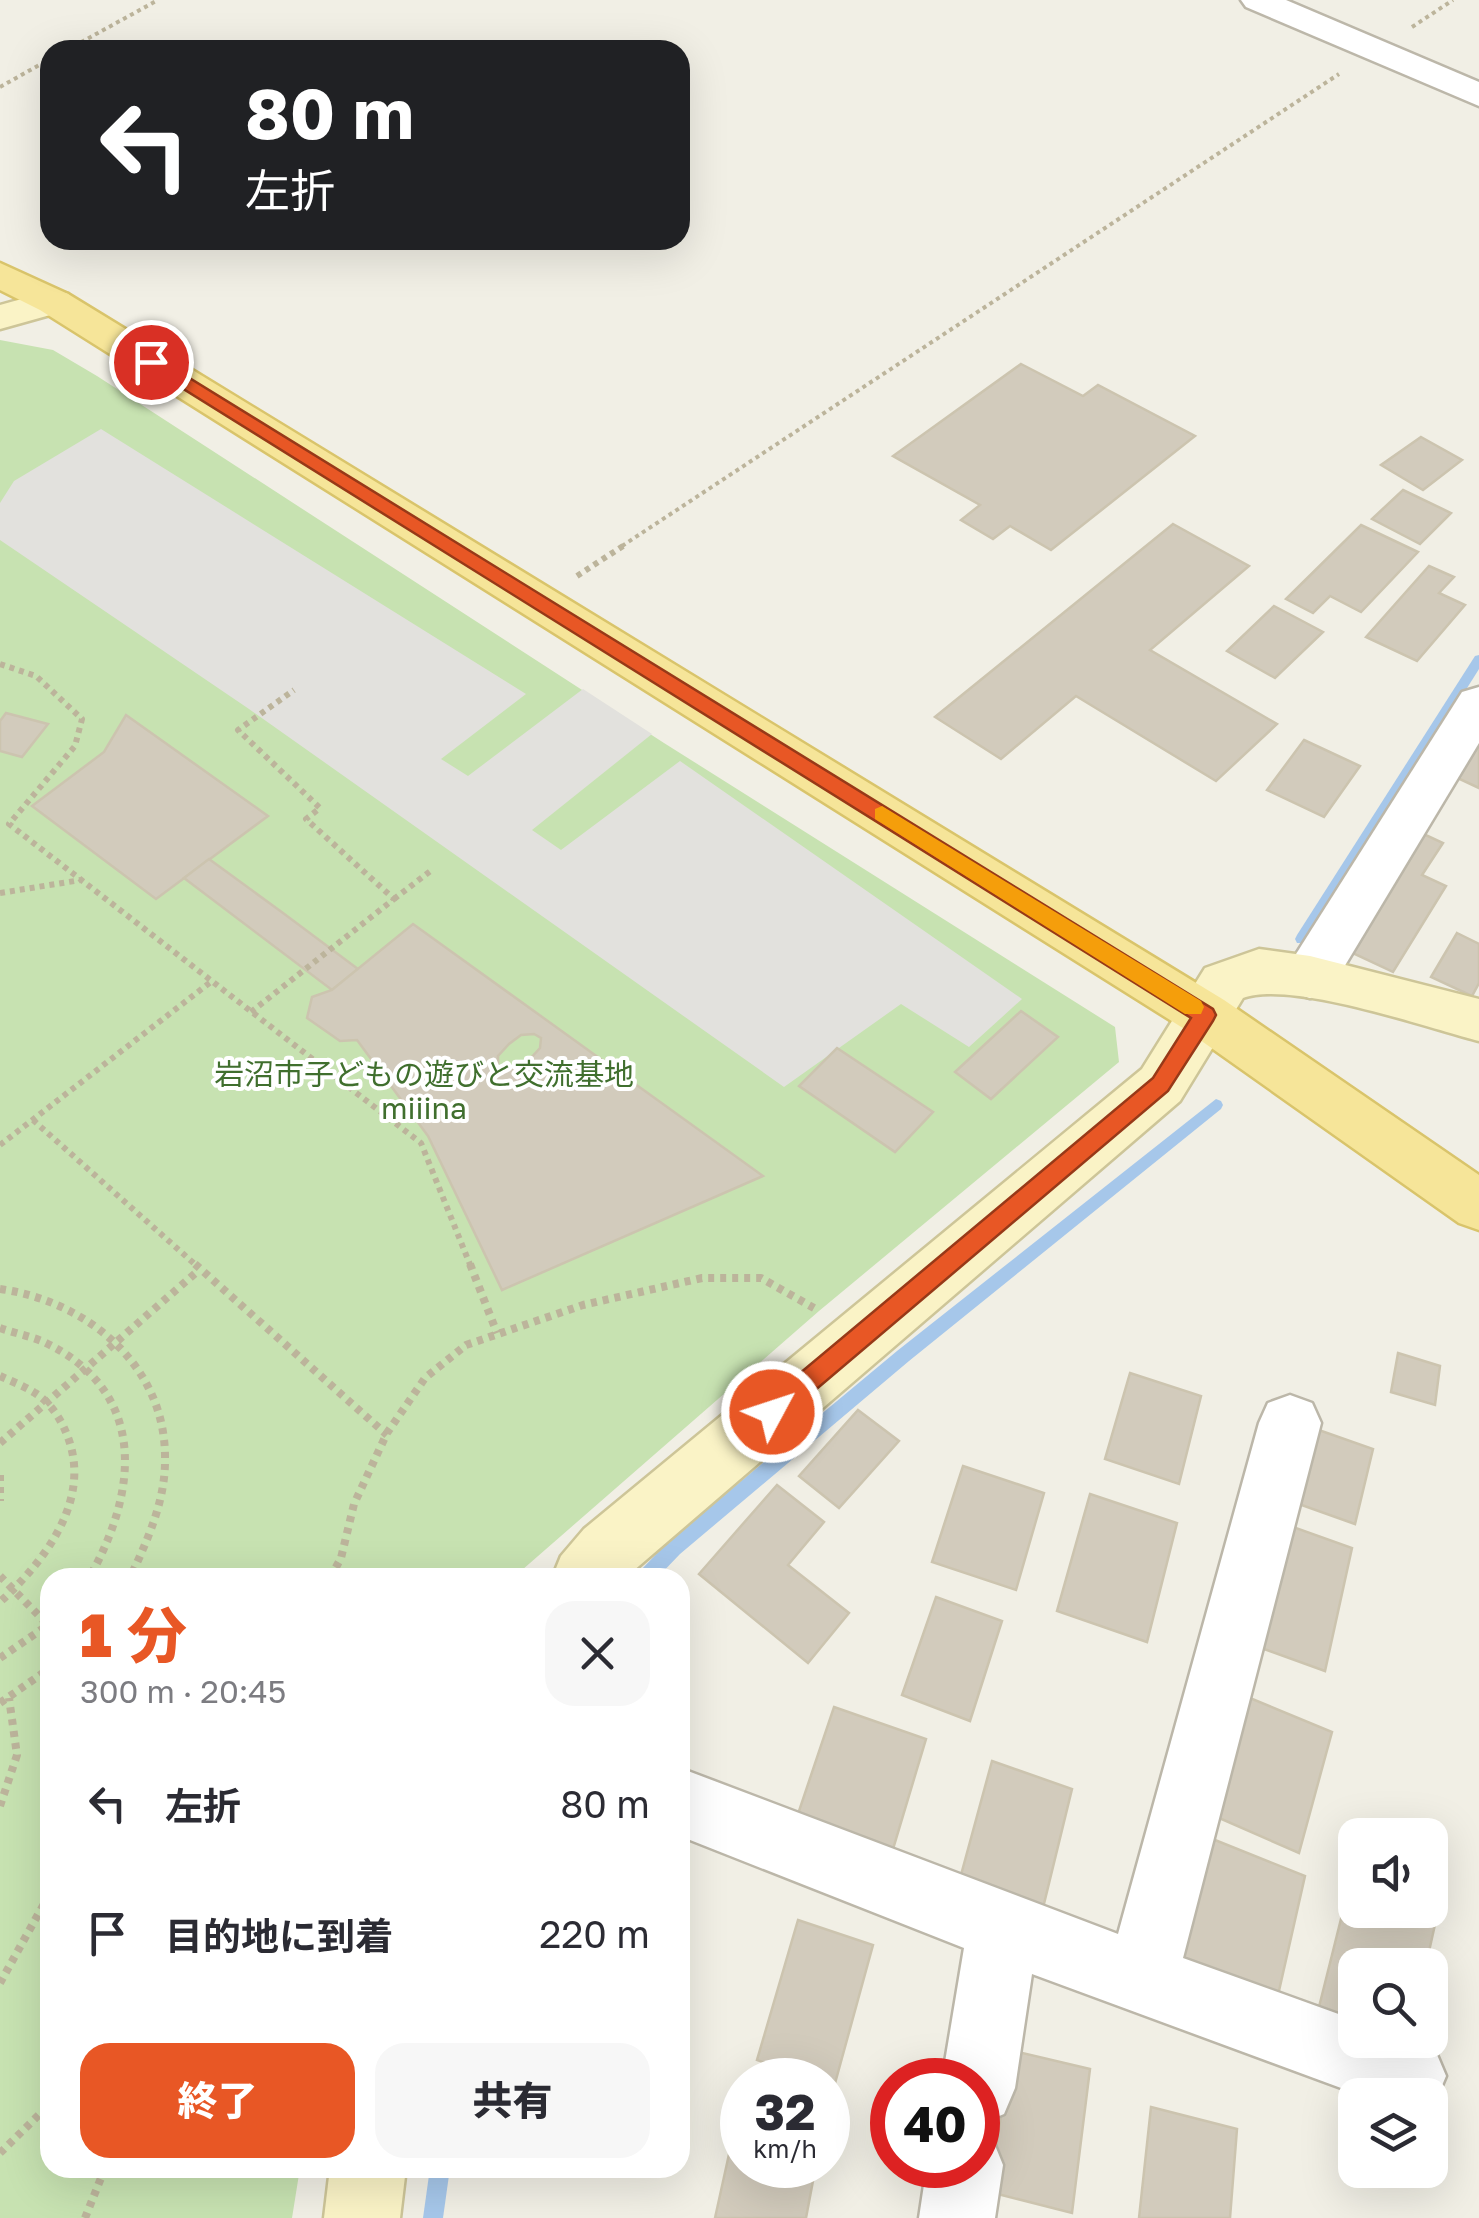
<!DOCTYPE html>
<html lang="ja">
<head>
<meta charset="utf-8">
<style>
	:root { --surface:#fff; --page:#f7f7f7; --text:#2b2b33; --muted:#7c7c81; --accent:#e85725 }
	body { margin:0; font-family:"Golos Text","Noto Sans JP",sans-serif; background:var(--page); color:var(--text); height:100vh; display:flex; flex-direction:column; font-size:38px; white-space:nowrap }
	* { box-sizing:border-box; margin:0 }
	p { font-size:32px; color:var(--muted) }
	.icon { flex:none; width:55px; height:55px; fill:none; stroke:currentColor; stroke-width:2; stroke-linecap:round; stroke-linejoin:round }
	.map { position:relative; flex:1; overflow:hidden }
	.side { position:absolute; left:40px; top:1568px; width:650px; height:610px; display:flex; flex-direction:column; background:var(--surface); border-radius:30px; box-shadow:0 10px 40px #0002 }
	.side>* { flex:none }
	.banner { position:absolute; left:40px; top:40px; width:650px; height:210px; border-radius:30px; box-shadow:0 10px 40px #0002; background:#202124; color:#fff; overflow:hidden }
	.fabs { position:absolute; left:1338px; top:1818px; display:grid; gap:20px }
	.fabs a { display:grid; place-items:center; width:110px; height:110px; border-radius:20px; background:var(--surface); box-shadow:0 10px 40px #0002; font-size:50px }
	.speed { position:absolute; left:720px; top:2058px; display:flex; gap:20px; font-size:50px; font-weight:700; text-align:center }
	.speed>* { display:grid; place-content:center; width:130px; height:130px; border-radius:50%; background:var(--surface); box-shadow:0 10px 40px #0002; line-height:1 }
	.speed small { font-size:25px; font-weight:400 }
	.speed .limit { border:15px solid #d22; background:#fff; color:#111 }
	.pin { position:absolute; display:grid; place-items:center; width:85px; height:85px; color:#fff; margin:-42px; border:5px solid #fff; border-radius:50%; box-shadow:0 2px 10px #0007 }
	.me { position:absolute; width:110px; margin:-55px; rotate:50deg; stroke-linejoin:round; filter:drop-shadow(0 0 8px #0008) }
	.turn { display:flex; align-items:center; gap:35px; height:210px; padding:0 40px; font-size:45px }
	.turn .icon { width:130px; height:130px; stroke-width:2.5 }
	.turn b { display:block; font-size:70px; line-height:85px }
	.round { display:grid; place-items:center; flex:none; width:105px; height:105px; border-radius:30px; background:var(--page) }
	.summary { display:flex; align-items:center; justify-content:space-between; height:170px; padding:0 40px }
	h1 { font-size:60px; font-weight:800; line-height:75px; color:var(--accent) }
	.button { display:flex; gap:20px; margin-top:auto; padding:20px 40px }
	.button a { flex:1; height:115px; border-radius:30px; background:var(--accent); color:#fff; font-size:40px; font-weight:800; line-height:115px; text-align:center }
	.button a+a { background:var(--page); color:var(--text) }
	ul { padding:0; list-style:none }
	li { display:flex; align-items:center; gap:30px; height:130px; padding:0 40px }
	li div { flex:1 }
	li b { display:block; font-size:38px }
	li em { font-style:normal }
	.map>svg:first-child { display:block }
	.green { fill:#c7e2b1 }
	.parking { fill:#e2e1dd }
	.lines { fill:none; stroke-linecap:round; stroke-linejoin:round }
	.stream { fill:#a6c7ea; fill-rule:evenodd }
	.building { fill:#d2cbbc; stroke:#ccc4af; stroke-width:2.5; fill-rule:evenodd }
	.street-casing { stroke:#bcb7a9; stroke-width:5 }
	.secondary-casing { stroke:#cdc598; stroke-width:5 }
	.primary-casing { stroke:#d9c46b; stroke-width:5 }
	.path-far2 { stroke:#bcb49b; stroke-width:4; stroke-dasharray:4 4; stroke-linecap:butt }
	.path-far1 { stroke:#bcb49b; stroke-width:6; stroke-dasharray:5 5; stroke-linecap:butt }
	.path { stroke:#bcb49b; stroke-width:8; stroke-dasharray:6 6; stroke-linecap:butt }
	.street { fill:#fff; fill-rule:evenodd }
	.secondary { fill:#faf3c6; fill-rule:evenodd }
	.primary { fill:#f6e599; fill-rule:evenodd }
	.route { fill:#e85725; stroke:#973918; stroke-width:2.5 }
	.slow { fill:#f59e0b }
	.labels { text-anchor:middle; stroke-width:8; stroke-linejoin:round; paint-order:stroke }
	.park-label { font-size:30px; fill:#406f2e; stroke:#fff }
</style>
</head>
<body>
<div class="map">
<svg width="1479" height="2218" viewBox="0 0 1479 2218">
	<rect width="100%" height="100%" fill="#f1efe5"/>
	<!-- green -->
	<path class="green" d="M0 340 53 350 97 376 664 743 1115 1027 1119 1062 819 1311 514 1577 50 1578V2168H300L292 2218H0Z"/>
	<!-- parking -->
	<path class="parking" d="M101 429 526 694 441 759 468 776 583 689 652 734 532 830 561 850 680 761 1022 999 969 1047 901 1004 784 1087 249 709 0 540V503L14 481Z"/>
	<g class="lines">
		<!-- stream -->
		<g class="stream">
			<path d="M1479 655V669L1307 943H1297L1295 939 1297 935 1475 656Z"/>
			<path d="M1216 1099 1221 1101 1223 1105 1221 1109 909 1361 680 1554 657 1578H636L639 1572 668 1542 897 1351Z"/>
			<path d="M430 2168H450L443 2218H423Z"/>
		</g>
	</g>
	<!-- building -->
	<g class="building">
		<path d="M1021 364 1083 396 1098 385 1195 436 1051 550 1010 526 993 539 961 520 980 505 893 456Z"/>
		<path d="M1421 437 1462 460 1423 490 1381 465Z"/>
		<path d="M1403 490 1451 513 1420 544 1372 519Z"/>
		<path d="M1173 524 1249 566 1150 650 1277 724 1216 781 1076 696 1001 759 935 717Z"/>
		<path d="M1361 525 1418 552 1361 612 1330 596 1313 613 1286 599Z"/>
		<path d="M1429 566 1454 577 1439 593 1465 605 1417 661 1366 637Z"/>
		<path d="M1274 606 1323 632 1275 678 1227 651Z"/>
		<path d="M6 713 48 724 22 757 0 751V721Z"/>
		<path d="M126 715 268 816 156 899 32 806 104 752Z"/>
		<path d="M1479 733V788L1449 774Z"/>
		<path d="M1304 740 1360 766 1324 817 1267 790Z"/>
		<path d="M1417 831 1443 843 1422 875 1446 886 1393 972 1344 949Z"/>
		<path d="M209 859 283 913 358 969 332 990 184 878Z"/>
		<path d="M413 924 763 1176 502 1290 428 1136 357 1040 340 1041 307 1018 312 997 332 990ZM534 1034 541 1038 540 1048 528 1061 516 1069 498 1068V1056L509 1044 521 1035Z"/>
		<path d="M1457 933 1479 944V983L1472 996 1431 977Z"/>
		<path d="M1021 1011 1058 1037 991 1099 955 1072Z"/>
		<path d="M837 1048 933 1112 895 1152 799 1086Z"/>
		<path d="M1398 1353 1440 1366 1435 1405 1391 1392Z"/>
		<path d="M1130 1373 1201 1396 1179 1484 1105 1459Z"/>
		<path d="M858 1410 899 1441 839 1508 799 1476Z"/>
		<path d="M1313 1428 1373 1449 1355 1524 1293 1502Z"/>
		<path d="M963 1466 1044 1493 1016 1590 932 1562Z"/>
		<path d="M777 1485 824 1522 788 1565 849 1613 808 1663 699 1574Z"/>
		<path d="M1090 1494 1177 1523 1147 1642 1057 1611Z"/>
		<path d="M1279 1522 1352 1548 1325 1671 1250 1644Z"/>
		<path d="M936 1597 1002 1621 970 1721 902 1695Z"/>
		<path d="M1245 1696 1332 1732 1299 1853 1210 1814Z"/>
		<path d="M834 1707 926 1739 893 1849 798 1814Z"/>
		<path d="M992 1761 1072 1789 1041 1916 958 1886Z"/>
		<path d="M1205 1836 1305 1876 1276 2004 1173 1962Z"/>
		<path d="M1350 1883 1355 1885V1910H1413L1436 1920 1426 1965H1355V2027L1318 2011Z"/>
		<path d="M798 1920 873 1945 834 2087 828 2085V2080H814L757 2060Z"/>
		<path d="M1010 2050 1090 2069 1072 2213 990 2192Z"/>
		<path d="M742 2095V2165H816L806 2218H715Z"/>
		<path d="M1151 2107 1237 2129 1230 2218H1139Z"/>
	</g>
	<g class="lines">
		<defs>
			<g id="street">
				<path d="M1241 0H1286L1479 82V106L1246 7Z"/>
				<path d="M1479 687V743L1329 992 1310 998 1291 992 1284 977 1291 962 1462 692Z"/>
				<path d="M1290 1395 1312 1403 1321 1423 1183 1958 1355 2020V2040H1411L1435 2050 1446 2076 1435 2102 1430 2104V2095H1360L1032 1974 1015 2088 1004 2114 978 2125V2080H942L964 1948 680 1836V1768L1118 1934 1259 1423 1268 1403Z"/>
				<path d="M978 2132 992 2138 1003 2165 995 2218H919L927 2165H978Z"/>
			</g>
			<g id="secondary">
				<path d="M54 290 68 294 74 302 68 310 0 329V305Z"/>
				<path d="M1259 949 1310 956 1479 999V1041C1425 1027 1290 980 1243 998L1180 1101 625 1578H552L561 1556 584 1529 1142 1069 1205 968Z"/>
				<path d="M330 2168H406L400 2218H324Z"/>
			</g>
			<path id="primary" d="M0 263 68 294 1224 1000 1479 1175V1230L1459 1223 1186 1030 40 310 0 290Z"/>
		</defs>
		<!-- street casing -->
		<use href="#street" class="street-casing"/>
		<!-- secondary casing -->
		<use href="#secondary" class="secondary-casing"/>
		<!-- primary casing -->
		<use href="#primary" class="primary-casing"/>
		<!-- path-far2 -->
		<g class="path-far2">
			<path d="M1412 27 1453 0"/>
			<path d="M67 50 158 0"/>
			<path d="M0 87 50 59"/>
			<path d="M622 546 1339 74"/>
		</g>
		<!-- path-far1 -->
		<g class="path-far1">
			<path d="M577 576 626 544"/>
			<path d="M0 664 36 676 82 719 75 746 9 824 421 1143 471 1267"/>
			<path d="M0 893 81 880"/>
			<path d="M394 899 433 869"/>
			<path d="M251 1012 394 899 306 819 320 808 238 730 294 690"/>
			<path d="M33 1120 198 1267"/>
			<path d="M0 1145 212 981"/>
		</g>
		<!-- path -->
		<g class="path">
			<path d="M195 1264 387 1435"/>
			<path d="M470 1264 497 1333"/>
			<path d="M0 1289C87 1301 167 1366 165 1461 165 1502 147 1541 130 1578"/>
			<path d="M0 1328C14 1333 30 1336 44 1342 149 1392 138 1492 89 1578"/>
			<path d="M0 1376C11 1381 24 1386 35 1393 50 1402 61 1419 67 1435 93 1499 45 1561 0 1602"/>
			<path d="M0 1443 199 1270"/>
			<path d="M0 1475V1501"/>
			<path d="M0 1576 50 1627"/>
			<path d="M330 1578 341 1558 354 1504 387 1433 425 1378 466 1345 583 1305 702 1278H761L814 1308"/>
			<path d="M0 1658 48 1625"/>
			<path d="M0 1703 50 1668"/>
			<path d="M0 1806 17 1755 9 1698"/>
			<path d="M0 1983 50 1893"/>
			<path d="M0 2153 50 2104"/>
			<path d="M85 2218 105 2168"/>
		</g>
		<!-- street -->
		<use href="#street" class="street"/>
		<!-- secondary -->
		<use href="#secondary" class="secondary"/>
		<!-- primary -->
		<use href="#primary" class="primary"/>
	</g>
	<!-- route -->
	<path class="route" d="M145 358H157L1213 1009 1216 1015 1213 1021 1168 1091 780 1420 772 1424 763 1420 759 1412 763 1404 1153 1078 1191 1018 145 365Z"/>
	<!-- slow -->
	<path class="slow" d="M882 806 1201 1001 1204 1007 1201 1014H1185L875 819V809Z"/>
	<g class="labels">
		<!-- park labels -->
		<g class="park-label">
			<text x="424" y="1085">岩沼市子どもの遊びと交流基地<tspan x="424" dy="34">miiina</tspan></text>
		</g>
	</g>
</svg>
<div class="fabs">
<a><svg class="icon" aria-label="sound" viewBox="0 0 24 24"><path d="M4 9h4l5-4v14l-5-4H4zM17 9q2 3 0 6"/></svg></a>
<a><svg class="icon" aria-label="search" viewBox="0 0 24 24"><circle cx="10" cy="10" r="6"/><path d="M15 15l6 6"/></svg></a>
<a><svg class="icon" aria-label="layers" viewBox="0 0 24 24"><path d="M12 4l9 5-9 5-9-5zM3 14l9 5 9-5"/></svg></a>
</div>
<div class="speed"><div>32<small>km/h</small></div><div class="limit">40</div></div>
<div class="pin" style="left:151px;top:362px;background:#d93025"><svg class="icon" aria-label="arrive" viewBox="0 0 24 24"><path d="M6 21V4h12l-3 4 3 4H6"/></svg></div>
<svg class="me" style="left:772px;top:1412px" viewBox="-20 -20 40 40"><circle r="17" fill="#e85725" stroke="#fff" stroke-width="3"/><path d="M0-11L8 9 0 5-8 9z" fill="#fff"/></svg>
<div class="banner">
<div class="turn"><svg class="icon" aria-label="left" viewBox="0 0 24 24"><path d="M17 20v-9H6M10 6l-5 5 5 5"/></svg><div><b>80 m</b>左折</div></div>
</div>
<section class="side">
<div class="summary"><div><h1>1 分</h1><p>300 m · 20:45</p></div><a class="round"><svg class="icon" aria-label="close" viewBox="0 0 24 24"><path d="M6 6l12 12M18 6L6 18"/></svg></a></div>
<ul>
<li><svg class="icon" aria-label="left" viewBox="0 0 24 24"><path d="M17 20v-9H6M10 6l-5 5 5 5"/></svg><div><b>左折</b></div><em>80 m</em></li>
<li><svg class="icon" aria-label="arrive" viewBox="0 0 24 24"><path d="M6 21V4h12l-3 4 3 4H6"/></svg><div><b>目的地に到着</b></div><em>220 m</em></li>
</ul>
<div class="button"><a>終了</a><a>共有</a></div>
</section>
</div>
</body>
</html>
